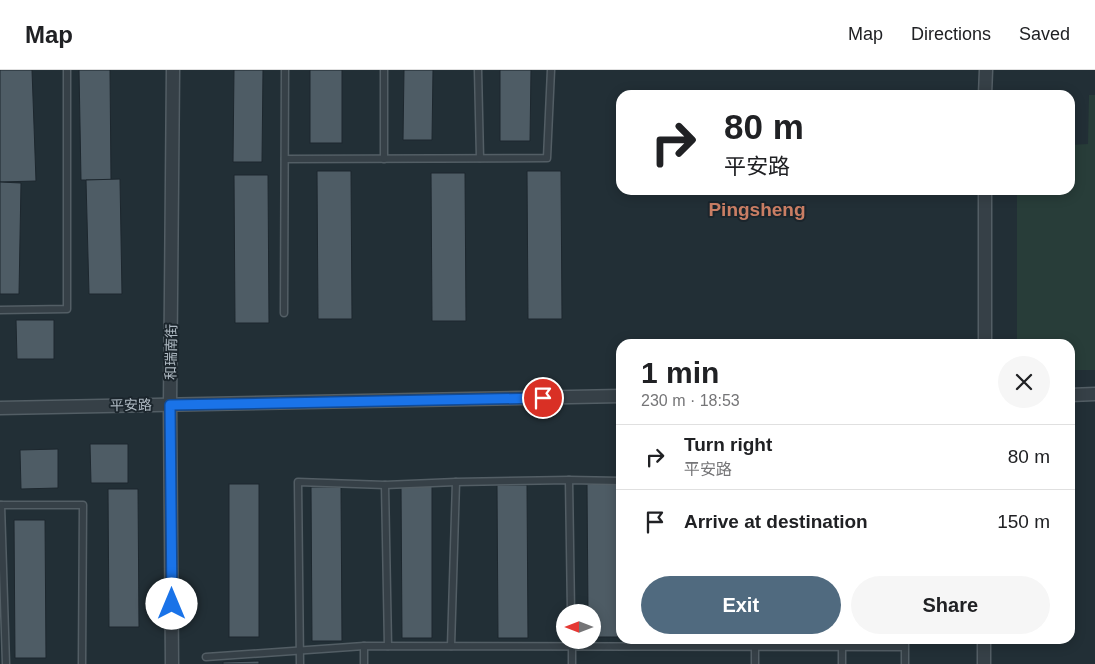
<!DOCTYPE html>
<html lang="en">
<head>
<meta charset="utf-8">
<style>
	:root { --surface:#fff; --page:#f6f6f6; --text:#202124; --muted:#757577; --line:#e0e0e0; --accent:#506a7f }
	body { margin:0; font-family:Helvetica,"Noto Sans SC",sans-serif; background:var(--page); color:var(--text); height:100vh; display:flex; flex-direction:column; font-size:19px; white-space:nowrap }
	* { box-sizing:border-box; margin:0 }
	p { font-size:16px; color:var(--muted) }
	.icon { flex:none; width:28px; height:28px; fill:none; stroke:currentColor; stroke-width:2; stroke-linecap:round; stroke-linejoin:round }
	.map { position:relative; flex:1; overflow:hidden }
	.side { position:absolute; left:616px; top:269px; width:459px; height:305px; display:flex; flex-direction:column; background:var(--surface); border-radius:15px; box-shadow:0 2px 12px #0003 }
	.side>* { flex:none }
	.guide { position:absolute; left:616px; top:20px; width:459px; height:105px; border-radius:15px; box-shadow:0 2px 12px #0003; background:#fff; color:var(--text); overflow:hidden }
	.needle { width:32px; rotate:270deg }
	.tools { position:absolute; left:556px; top:534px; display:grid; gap:10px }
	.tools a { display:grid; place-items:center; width:45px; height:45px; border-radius:50%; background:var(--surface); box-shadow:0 2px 12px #0003; font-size:25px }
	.pin { position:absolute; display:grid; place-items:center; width:42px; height:42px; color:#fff; margin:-21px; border:2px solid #fff; border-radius:50%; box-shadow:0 1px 5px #0007 }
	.me { position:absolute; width:55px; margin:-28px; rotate:0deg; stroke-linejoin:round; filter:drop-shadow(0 0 4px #0008) }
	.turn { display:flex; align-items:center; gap:18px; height:105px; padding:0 25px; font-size:22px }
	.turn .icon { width:65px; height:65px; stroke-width:2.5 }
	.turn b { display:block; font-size:35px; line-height:42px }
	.round { display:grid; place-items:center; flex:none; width:52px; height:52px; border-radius:26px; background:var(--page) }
	.summary { display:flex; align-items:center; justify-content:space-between; height:85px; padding:0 25px }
	h1 { font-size:30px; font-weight:700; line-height:38px }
	.action { display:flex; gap:10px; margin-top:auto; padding:10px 25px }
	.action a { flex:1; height:58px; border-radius:30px; background:var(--accent); color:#fff; font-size:20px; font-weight:700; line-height:58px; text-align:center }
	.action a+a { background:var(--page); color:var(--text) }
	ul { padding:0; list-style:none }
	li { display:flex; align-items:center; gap:15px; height:65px; padding:0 25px; border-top:1px solid var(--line) }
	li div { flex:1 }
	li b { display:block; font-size:19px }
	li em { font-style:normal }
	header { display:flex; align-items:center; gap:30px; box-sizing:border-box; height:70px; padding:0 25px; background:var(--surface); border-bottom:1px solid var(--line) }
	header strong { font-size:24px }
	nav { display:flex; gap:28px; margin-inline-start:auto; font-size:18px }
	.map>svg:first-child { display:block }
	.green { fill:#283d39 }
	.building { fill:#4e5c65; stroke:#1d272e }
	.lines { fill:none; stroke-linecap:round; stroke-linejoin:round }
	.service-casing { stroke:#535e65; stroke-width:9 }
	.minor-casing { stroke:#535e65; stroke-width:15 }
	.service { stroke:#364047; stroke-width:6 }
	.minor { stroke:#364047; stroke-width:12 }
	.route-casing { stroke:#114b97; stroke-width:12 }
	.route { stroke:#1a73e8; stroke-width:9 }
	.labels { text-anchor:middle; stroke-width:4; stroke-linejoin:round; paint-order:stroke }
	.street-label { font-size:14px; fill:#b0bbc4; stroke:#1b252c }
	.district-label { font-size:19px; font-weight:bold; fill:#ca7e64; stroke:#1b252c }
</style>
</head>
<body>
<header>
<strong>Map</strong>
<nav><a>Map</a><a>Directions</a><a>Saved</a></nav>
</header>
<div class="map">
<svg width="1095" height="594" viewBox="0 0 1095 594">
	<rect width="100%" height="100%" fill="#222f36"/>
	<!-- green -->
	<path class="green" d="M1089 25H1095V300H1070V274L1017 273V120H1070V75L1088 74Z"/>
	<!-- building -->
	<g class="building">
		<path d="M0 0H32L36 111 0 112Z"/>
		<path d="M79 0H110L111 110H81Z"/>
		<path d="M234 0H263L262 92H233Z"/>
		<rect x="310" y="0" width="32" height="73"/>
		<path d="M404 0H433L432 70H403Z"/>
		<path d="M500 0H531L530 71H500Z"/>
		<path d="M317 101H351L352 249H318Z"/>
		<path d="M527 101H561L562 249H528Z"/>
		<path d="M431 103H465L466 251H432Z"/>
		<path d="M234 105H268L269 253H235Z"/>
		<path d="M120 109 122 224H89L86 110Z"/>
		<path d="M0 112 21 113 19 224H0Z"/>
		<path d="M16 250H54V289H17Z"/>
		<path d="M90 374H128V413H91Z"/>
		<path d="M58 379V418L21 419 20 380Z"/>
		<path d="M618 413V567H592V542H588L587 414Z"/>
		<rect x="229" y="414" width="30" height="153"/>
		<path d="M401 415H432V568H402Z"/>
		<path d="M497 415H527L528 568H498Z"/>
		<path d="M311 417H341L342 571H312Z"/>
		<path d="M108 419H138L139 557H109Z"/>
		<path d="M14 450H45L46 588H15Z"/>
		<path d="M259 591V594H223V592Z"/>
	</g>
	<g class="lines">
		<defs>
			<g id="service">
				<path d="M478 0 480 88"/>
				<path d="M285 89 547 88 551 0"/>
				<path d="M384 89V0"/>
				<path d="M0 240 67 239V0"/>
				<path d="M284 243 285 0"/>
				<path d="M569 410 571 542"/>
				<path d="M385 415 388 576"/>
				<path d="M0 435H83L82 594"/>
				<path d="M1 435 6 594"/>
				<path d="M842 569V594"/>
				<path d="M905 569V594"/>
				<path d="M572 570V594"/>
				<path d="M364 576V594"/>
				<path d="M451 576 456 412"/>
				<path d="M755 577V594"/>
				<path d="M206 587 364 576 904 577"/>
				<path d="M300 594 298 412 385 415 456 412 569 410 621 411"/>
			</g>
			<g id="minor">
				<path d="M985 25 986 0"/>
				<path d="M985 274V120"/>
				<path d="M1070 325 1095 324"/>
				<path d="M0 338 621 326"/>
				<path d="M172 594 170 335 173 0"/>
				<path d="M984 594V569"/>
			</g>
		</defs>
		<!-- service casing -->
		<use href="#service" class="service-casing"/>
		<!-- minor casing -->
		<use href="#minor" class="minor-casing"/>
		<!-- service -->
		<use href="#service" class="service"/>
		<!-- minor -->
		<use href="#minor" class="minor"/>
	</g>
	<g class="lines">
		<defs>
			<path id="route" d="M172 534 170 335 543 328"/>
		</defs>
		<!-- route casing -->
		<use href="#route" class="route-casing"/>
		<!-- route -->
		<use href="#route" class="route"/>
	</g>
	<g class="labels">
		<!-- street labels -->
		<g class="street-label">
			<text transform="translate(171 282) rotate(-89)" y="5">和瑞南街</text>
			<text transform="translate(131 335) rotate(-1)" y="5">平安路</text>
		</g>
		<!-- district labels -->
		<g class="district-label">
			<text x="757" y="146">Pingsheng</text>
		</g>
	</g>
</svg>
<div class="tools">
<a><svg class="needle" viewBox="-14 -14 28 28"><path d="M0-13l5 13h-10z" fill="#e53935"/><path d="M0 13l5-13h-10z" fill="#757577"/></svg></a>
</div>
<div class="pin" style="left:543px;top:328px;background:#d93025"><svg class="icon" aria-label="arrive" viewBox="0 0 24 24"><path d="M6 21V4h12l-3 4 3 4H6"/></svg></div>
<svg class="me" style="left:172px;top:534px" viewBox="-20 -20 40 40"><circle r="19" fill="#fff"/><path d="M0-13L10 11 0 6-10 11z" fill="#1a73e8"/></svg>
<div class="guide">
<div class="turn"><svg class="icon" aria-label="right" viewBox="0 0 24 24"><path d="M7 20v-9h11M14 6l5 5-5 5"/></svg><div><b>80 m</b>平安路</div></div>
</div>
<section class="side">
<div class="summary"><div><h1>1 min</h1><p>230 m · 18:53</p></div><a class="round"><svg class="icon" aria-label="close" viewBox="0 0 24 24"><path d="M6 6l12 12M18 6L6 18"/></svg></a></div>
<ul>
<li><svg class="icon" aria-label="right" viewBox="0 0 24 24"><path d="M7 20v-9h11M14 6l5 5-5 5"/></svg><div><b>Turn right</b><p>平安路</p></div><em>80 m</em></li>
<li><svg class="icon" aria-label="arrive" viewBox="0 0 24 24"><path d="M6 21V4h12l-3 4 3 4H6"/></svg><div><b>Arrive at destination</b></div><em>150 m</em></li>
</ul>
<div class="action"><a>Exit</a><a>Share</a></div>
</section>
</div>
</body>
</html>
